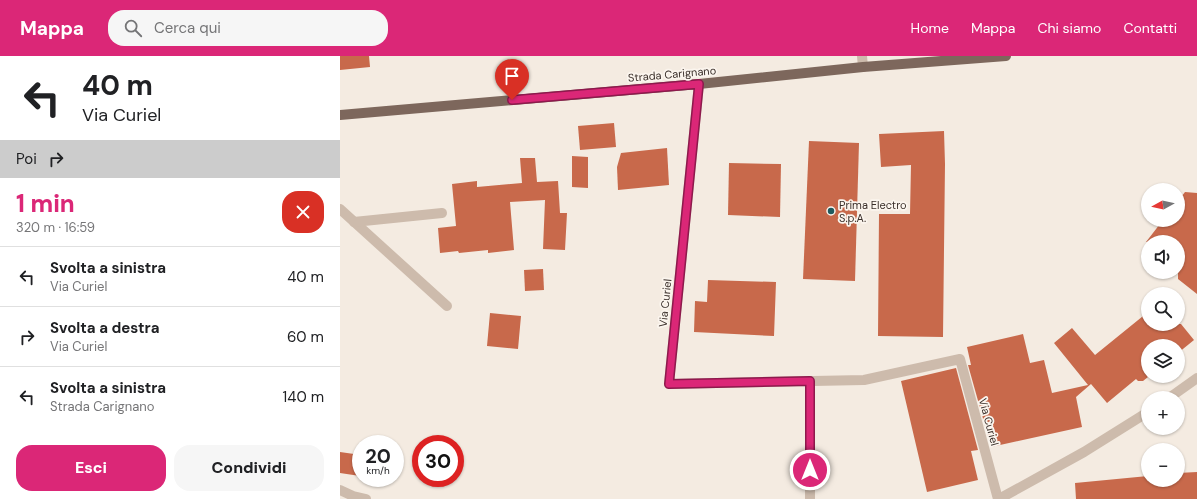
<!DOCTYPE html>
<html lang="it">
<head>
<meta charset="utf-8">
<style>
	:root { --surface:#fff; --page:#f6f6f6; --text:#202124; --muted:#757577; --line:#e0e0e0; --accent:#db2777 }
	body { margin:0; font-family:"DM Sans",sans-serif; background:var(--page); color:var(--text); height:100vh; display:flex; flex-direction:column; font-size:15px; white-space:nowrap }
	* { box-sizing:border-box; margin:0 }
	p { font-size:13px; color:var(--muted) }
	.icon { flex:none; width:22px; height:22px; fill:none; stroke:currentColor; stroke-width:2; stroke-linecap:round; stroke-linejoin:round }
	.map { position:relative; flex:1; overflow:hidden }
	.sheet { display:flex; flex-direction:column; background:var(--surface); width:340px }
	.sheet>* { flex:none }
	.hud { background:#fff; color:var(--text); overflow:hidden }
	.needle { width:26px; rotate:262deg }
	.controls { position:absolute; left:801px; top:127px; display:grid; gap:8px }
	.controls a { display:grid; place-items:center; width:44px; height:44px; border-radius:50%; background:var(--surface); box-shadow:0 1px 3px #0004; font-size:20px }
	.speed { position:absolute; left:12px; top:379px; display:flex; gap:8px; font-size:20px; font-weight:700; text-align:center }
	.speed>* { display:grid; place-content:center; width:52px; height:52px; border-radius:50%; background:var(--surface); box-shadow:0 1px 3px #0004; line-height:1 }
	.speed small { font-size:10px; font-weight:400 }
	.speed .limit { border:6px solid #d22; background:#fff; color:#111 }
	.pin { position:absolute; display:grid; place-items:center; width:34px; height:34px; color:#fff; margin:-41px -17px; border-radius:50% 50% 50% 0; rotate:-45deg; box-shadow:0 0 4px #0007 }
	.pin .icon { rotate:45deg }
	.me { position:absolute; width:44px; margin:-22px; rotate:0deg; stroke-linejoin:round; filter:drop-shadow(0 0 3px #0008) }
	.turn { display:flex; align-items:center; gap:14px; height:84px; padding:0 16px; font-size:18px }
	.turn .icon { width:52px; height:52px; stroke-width:2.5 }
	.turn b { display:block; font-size:28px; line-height:34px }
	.then { display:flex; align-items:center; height:38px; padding:0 16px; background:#0003; gap:8px; font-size:15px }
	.round { display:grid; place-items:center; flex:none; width:42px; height:42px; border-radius:16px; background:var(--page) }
	.overview { display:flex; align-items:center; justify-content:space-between; height:68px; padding:0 16px }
	h1 { font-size:24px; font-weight:800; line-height:30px; color:var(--accent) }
	.cta { display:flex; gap:8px; margin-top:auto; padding:8px 16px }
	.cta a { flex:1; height:46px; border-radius:16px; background:var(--accent); color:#fff; font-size:16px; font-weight:800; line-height:46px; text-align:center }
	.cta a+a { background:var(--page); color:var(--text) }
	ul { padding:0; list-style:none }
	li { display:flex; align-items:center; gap:12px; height:60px; padding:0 16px; border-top:1px solid var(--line) }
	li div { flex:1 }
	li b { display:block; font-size:15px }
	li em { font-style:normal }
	header { display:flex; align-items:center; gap:24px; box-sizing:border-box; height:56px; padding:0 20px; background:var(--accent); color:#fff }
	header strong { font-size:19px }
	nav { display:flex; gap:22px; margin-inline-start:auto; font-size:14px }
	.search { width:280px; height:36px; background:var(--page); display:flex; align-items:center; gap:10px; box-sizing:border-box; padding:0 14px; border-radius:16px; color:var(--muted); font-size:15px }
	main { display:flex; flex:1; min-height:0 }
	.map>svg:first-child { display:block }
	.building { fill:#c8694b }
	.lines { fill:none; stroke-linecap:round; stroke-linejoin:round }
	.minor { stroke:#cdbbac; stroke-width:10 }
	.major { stroke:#7d675c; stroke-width:10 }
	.route-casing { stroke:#8e194d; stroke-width:10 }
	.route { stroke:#db2777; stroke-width:7 }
	.poi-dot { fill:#1f5a5e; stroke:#fbf5ee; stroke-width:1.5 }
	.labels { text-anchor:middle; stroke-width:3.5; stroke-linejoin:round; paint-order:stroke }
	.street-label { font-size:11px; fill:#3b302b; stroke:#fbf5ee }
	.poi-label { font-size:11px; fill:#3b302b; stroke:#fbf5ee; text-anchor:start }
</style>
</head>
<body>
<header>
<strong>Mappa</strong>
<div class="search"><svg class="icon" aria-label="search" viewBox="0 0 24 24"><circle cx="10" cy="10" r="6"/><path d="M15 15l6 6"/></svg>Cerca qui</div>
<nav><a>Home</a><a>Mappa</a><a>Chi siamo</a><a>Contatti</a></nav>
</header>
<main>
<section class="sheet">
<div class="hud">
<div class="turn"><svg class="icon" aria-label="left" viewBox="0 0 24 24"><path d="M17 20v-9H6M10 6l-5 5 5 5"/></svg><div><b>40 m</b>Via Curiel</div></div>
<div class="then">Poi<svg class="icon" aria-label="right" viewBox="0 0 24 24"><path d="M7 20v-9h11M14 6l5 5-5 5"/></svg></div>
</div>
<div class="overview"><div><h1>1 min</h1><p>320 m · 16:59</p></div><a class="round" style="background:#d93025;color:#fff"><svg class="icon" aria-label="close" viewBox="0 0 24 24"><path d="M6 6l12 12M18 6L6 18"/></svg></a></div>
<ul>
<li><svg class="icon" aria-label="left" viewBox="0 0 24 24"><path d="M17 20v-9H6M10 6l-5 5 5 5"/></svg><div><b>Svolta a sinistra</b><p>Via Curiel</p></div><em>40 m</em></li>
<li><svg class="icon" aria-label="right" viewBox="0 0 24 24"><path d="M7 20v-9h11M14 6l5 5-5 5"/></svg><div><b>Svolta a destra</b><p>Via Curiel</p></div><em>60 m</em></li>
<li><svg class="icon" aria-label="left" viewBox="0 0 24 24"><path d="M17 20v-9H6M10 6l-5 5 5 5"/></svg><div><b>Svolta a sinistra</b><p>Strada Carignano</p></div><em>140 m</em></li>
</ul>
<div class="cta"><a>Esci</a><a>Condividi</a></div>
</section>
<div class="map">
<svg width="857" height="443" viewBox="0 0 857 443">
	<rect width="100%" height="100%" fill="#f4ebe1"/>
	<!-- building -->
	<g class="building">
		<path d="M0 0H29L30 11 0 14Z"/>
		<path d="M274 67 276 91 240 94 238 70Z"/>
		<path d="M604 75 605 108 603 281 538 280 539 158H570L571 109 541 111 539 78Z"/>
		<path d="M469 85 519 87 515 225 463 223Z"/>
		<path d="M327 92 329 129 278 134 277 111 281 97Z"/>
		<path d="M232 100 248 101V132L232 131Z"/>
		<path d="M180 102H195L197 126 218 125 220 157H227L225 194 203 193 205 144 170 146 174 194 148 197V194L119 197 118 195 100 197 98 172 116 170 112 128 137 125V131L182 127Z"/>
		<path d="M389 107 441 108 440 161 388 159Z"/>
		<path d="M845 136 857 137V238L838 223V186H806L823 164H838V145Z"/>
		<path d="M203 213 204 234 185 235 184 214Z"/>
		<path d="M368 224 436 226 434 280 354 276 355 245 367 246Z"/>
		<path d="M808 256V268H841L854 284 838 297V290H808V321L803 325H798L796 323 767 347 751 328 736 341 742 371 651 391 628 309H631L627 291 683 278 690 307 704 304 712 337 748 329 714 287 732 272 755 299Z"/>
		<path d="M150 257 181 260 178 293 147 290Z"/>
		<path d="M616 312 638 394 631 395 638 424 587 436 561 325Z"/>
		<path d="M0 396 21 399 20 420 0 417Z"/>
		<path d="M857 416V443H736L735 427 808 420V424H838V417Z"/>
	</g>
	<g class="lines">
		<!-- minor -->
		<g class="minor">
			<path d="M522 0 523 11"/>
			<path d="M359 28 329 328 524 324 620 303 658 443"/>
			<path d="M0 153 107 250"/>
			<path d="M14 166 102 157"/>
			<path d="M470 325V443"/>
			<path d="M829 342 857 322"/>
			<path d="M0 434 13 440 26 443"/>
			<path d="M659 443 744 396 808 356"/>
		</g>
		<!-- major -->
		<path class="major" d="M0 59 359 28 523 11 666 0"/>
	</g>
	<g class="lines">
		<defs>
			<path id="route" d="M172 44 359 28 329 328 470 325V414"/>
		</defs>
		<!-- route casing -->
		<use href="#route" class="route-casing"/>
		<!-- route -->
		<use href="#route" class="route"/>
	</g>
	<!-- markers -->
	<circle class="poi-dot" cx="491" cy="155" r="4"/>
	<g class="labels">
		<!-- street labels -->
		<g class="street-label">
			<text transform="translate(332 18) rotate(-5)" y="4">Strada Carignano</text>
			<text transform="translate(325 247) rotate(-84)" y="4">Via Curiel</text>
			<text transform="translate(649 366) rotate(75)" y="4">Via Curiel</text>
		</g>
		<!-- poi labels -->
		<g class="poi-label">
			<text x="499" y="153">Prima Electro<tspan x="499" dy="13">S.p.A.</tspan></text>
		</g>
	</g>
</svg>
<div class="controls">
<a><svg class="needle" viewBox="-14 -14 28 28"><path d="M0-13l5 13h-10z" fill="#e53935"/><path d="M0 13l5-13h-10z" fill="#757577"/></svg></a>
<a><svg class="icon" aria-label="sound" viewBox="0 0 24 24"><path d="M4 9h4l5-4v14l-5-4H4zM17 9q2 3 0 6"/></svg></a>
<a><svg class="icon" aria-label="search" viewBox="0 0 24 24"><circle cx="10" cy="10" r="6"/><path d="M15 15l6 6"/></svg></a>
<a><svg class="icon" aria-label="layers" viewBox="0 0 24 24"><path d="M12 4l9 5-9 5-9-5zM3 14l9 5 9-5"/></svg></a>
<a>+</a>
<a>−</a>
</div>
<div class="speed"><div>20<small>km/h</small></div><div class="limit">30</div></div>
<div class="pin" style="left:172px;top:44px;background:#d93025"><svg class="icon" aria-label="arrive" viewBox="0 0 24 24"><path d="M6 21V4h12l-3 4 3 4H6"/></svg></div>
<svg class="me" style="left:470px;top:414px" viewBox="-20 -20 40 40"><circle r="17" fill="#db2777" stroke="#fff" stroke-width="3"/><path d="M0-11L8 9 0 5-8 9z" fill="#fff"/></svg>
</div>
</main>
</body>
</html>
